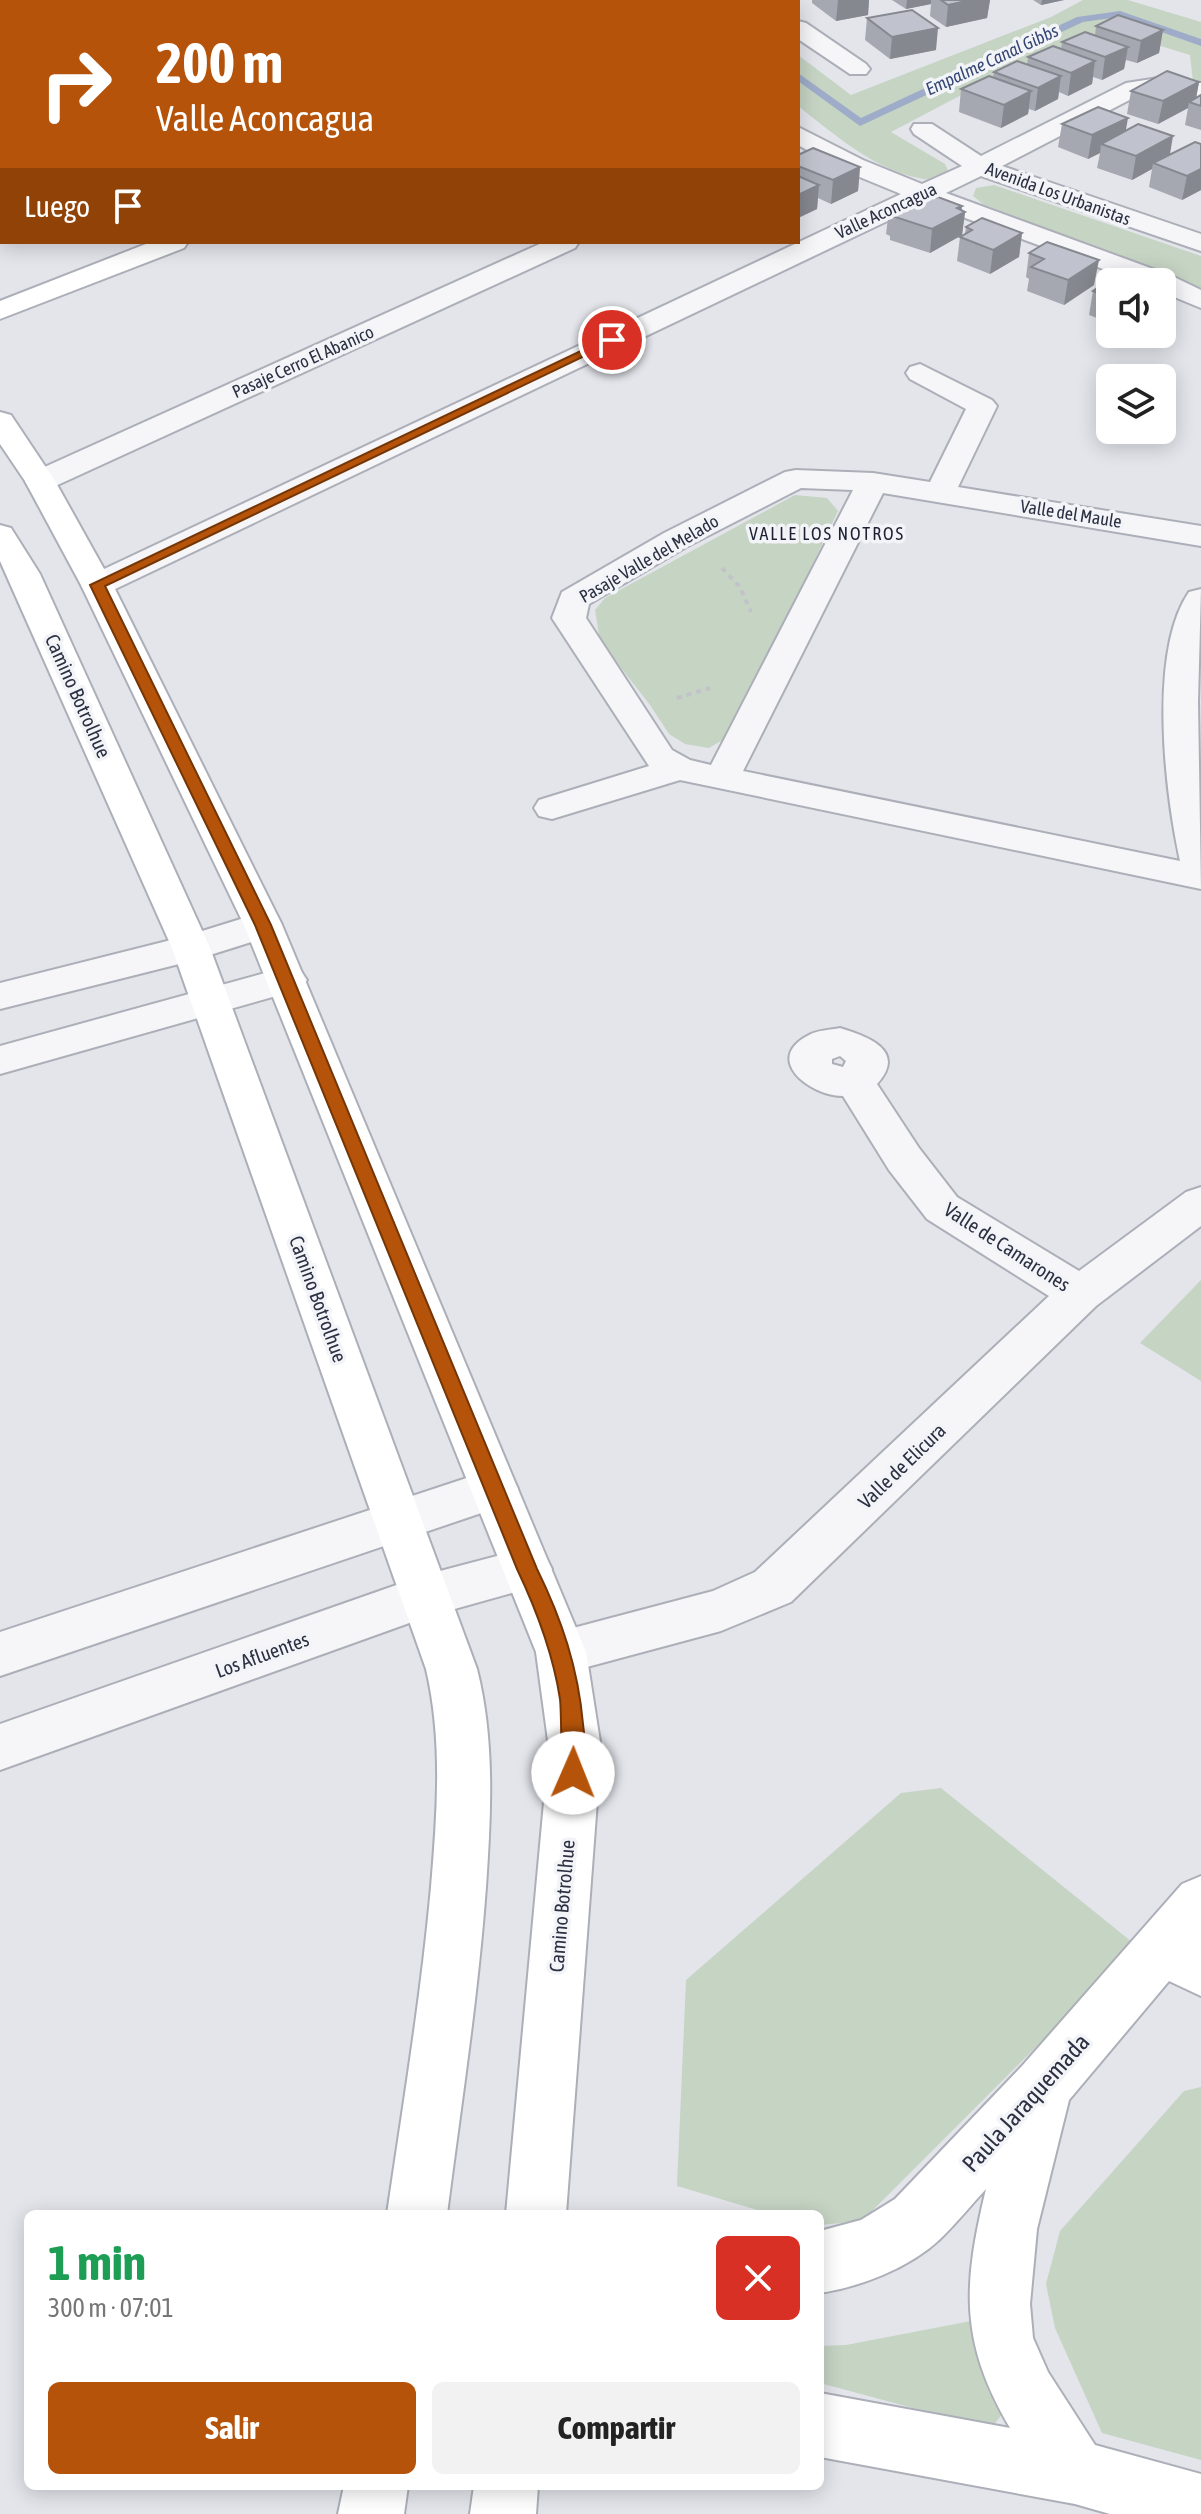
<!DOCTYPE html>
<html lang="es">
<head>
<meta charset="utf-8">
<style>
	:root { --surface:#fff; --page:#f2f2f2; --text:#222; --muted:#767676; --accent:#b45309 }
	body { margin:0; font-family:"Asap Condensed",sans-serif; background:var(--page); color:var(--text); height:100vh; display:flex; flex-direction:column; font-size:30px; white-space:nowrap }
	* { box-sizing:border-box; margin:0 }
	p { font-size:26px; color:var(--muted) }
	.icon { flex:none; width:44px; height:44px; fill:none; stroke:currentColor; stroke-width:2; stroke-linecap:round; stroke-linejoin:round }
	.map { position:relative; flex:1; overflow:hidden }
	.panel { position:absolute; left:24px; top:2210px; width:800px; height:280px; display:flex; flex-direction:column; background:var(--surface); border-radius:12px; box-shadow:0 4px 20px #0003 }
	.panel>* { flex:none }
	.hud { position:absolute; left:0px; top:0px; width:800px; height:244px; box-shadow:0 4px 20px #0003; background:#b45309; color:#fff; overflow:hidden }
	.controls { position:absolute; left:1096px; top:268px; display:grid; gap:16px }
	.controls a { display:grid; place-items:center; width:80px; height:80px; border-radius:12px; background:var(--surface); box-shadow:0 4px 20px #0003; font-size:40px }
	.pin { position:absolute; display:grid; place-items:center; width:68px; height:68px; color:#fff; margin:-34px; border:4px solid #fff; border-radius:50%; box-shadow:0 2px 8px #0007 }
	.me { position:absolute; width:88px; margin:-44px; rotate:1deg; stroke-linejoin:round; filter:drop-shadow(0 0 6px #0008) }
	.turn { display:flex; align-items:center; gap:28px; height:168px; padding:0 24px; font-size:36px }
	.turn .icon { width:104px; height:104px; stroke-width:2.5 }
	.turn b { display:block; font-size:56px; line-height:68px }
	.then { display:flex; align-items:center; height:76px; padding:0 24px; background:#0003; gap:16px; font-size:30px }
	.round { display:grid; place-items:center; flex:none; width:84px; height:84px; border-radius:12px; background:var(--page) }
	.head { display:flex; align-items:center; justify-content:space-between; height:136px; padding:0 24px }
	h1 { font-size:48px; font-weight:700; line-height:60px; color:#1e9e55 }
	.action { display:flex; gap:16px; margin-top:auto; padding:16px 24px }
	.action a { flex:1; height:92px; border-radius:12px; background:var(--accent); color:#fff; font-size:32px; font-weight:700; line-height:92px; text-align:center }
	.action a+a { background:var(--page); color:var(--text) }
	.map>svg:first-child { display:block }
	.green { fill:#c6d4c4 }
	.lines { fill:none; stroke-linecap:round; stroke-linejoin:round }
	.stream { fill:#9facc9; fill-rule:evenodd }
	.street-casing { stroke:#acafb8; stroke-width:4 }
	.secondary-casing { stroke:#acafb8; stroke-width:4 }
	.path-far1 { stroke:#c1c3c9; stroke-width:3; stroke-dasharray:4 4; stroke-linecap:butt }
	.path { stroke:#c1c3c9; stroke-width:4; stroke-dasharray:5 5; stroke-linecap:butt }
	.street { fill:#f6f6f9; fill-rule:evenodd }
	.secondary { fill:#fff; fill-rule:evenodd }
	.wall { fill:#a5a8b0 }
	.shaded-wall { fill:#868890 }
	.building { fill:#c0c3cd; stroke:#868890; stroke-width:2 }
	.route { fill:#b45309; stroke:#753606; stroke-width:2 }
	.labels { text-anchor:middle; stroke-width:7; stroke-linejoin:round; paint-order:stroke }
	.far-water-label { font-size:18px; font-style:italic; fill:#364775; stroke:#f3f4f8 }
	.far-street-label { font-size:18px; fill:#2b3042; stroke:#f3f4f8 }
	.far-neighbourhood-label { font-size:18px; letter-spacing:2px; fill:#1d2133; stroke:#f3f4f8 }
	.street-label { font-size:20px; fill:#2b3042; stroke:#f3f4f8 }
	.near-street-label { font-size:24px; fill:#2b3042; stroke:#f3f4f8 }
</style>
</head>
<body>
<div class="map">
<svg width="1201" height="2514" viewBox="0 0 1201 2514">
	<rect width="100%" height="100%" fill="#e3e5eb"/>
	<!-- green -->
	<g class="green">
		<path d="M1083 0H1128L1201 22V85L1193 82 1190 55 1141 40 969 91 891 132 945 164 950 175 942 181C884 179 842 140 798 106V55L851 95 1051 17Z"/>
		<path d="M994 185 1201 256V288L983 204 973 196 976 188Z"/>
		<path d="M795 495 827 498 838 511 731 735 709 748 685 744 669 734 650 705 600 641 595 610 605 598Z"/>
		<path d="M1201 1280V1381L1140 1343Z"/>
		<path d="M941 1788 1137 1946 862 2221 820 2225V2214H771L677 2186 686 1980 901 1793Z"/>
		<path d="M1201 2087V2460L1102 2433 1055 2328 1046 2284 1060 2231 1184 2091Z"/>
		<path d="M971 2321 1005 2410 991 2429 820 2383V2346L846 2345Z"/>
	</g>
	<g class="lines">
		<!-- stream -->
		<g class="stream">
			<path d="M691 0H702L703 2H692Z"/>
			<path d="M1120 11 1201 39V46L1119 17 1083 22 860 126 798 81V73L861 118 1077 17Z"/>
		</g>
		<defs>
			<g id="street">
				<path d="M627 0H650L651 2H628Z"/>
				<path d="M747 0H771L772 2H748Z"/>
				<path d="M798 21 806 23 866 64 870 69 866 74H850L798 39Z"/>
				<rect x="0" y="71" width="2" height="14"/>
				<path d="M1165 77 1201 83V97L1165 91 1141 94 1002 166 1201 234V251L981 176 946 193 1172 276 1201 290V308L1162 292V282H1138L925 203 109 592 97 595 85 592 81 585 85 578 901 194 845 171 798 145V127L863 160 922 184 962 166 914 134 911 129 914 124H932L981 156 1126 83Z"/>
				<path d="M544 242H579L575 248 51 488 40 490 29 488 25 481 29 474Z"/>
				<path d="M920 364 992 400 997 406 958 487 1201 526V546L883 493 743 771 1180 861C1165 792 1148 652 1189 592L1201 589 1198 702 1201 889 680 780 552 819 539 816 534 808 539 800 649 766 552 618 562 592 664 533 785 472 796 470 873 473 930 482 966 409 910 379 906 373 910 367ZM801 488 853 490 711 765 690 760 672 750 586 618 589 604 686 547Z"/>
				<path d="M263 912 277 916 282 925 277 934 191 961 0 1009V983L183 937Z"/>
				<path d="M287 967 301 971 307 980 301 989 0 1074V1046Z"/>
				<path d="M840 1028C866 1036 908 1050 877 1084L919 1148 957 1197 1079 1271 1186 1192 1201 1187V1226L1096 1306 791 1602 721 1631 561 1674 543 1668 536 1652 543 1636 713 1591 755 1572 1049 1296 927 1219 889 1170 843 1096C810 1096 762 1059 809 1035 818 1030 830 1030 840 1028ZM840 1056 846 1061 843 1067 832 1064V1059Z"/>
				<path d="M494 1469 511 1475 518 1489 511 1503 0 1676V1632Z"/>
				<path d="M527 1548 544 1554 552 1569 544 1584 426 1617 0 1770V1724L425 1575Z"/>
			</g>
			<g id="secondary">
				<rect x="434" y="0" width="22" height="2"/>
				<path d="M151 242H188L184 248 0 319V301Z"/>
				<path d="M0 412 11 415 55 481 113 585 282 925 586 1652 601 1748 566 2214H506L549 1748 536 1652 244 925 81 585 25 481 0 444Z"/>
				<path d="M0 525 11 528 40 574 210 948 477 1669C495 1740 491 1814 486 1887 478 1997 461 2105 447 2214H387C403 2105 421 1997 431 1887 437 1815 443 1741 426 1669L172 948 0 561Z"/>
				<path d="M1201 1876V1996L1169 1981 1069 2100 1037 2229 1030 2304 1033 2338 1048 2372 1095 2445 1201 2474V2514H1110L1075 2504 820 2457V2393L1010 2428C959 2341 963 2285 986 2189 970 2206 956 2224 939 2240 909 2268 860 2287 820 2293V2231L861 2220 895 2199 1022 2066 1182 1884Z"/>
				<path d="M344 2486H408L404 2514H338Z"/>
				<path d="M474 2486H538L536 2514H470Z"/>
			</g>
		</defs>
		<!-- street casing -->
		<use href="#street" class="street-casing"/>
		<!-- secondary casing -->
		<use href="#secondary" class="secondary-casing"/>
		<!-- path-far1 -->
		<path class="path-far1" d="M562 0 565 2"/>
		<!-- path -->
		<g class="path">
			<path d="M722 568 740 587 751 612"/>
			<path d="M677 698 710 688"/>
		</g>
		<!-- street -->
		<use href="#street" class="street"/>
		<!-- secondary -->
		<use href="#secondary" class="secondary"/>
	</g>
	<!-- wall -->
	<g class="wall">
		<path d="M812 0H869L868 15 836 21 812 3Z"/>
		<path d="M892 0H990L987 18 946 27 930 16 931 4 906 9Z"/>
		<path d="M1033 0H1064L1041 5Z"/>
		<path d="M867 18 936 50 890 59 865 40Z"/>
		<path d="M1096 26 1163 30 1159 53 1137 63 1126 60 1124 69 1102 80 1093 77 1092 84 1068 96 1059 92 1058 99 1035 111 1029 109 1028 114 1001 128 959 112 961 89 993 77 994 72 1027 65 1028 57 1061 49 1062 42 1095 35Z"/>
		<path d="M1199 82 1196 98 1201 95V130L1185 125 1188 108 1158 124 1127 114 1131 91Z"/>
		<path d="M1062 124 1170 155 1201 144V190L1182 200 1149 187 1152 169 1132 180 1097 168 1100 153 1088 159 1058 147Z"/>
		<path d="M798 155 860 167 858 191 831 204 818 198 817 209 798 218Z"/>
		<path d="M927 200 962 206 961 210 965 212 962 235 930 253 890 240V236L886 234 889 210Z"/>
		<path d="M966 227 1022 233 1019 257 990 274 957 261 960 237 965 234Z"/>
		<path d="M1047 242 1094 285 1064 305 1027 291 1029 279 1026 277 1029 253Z"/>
		<path d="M1110 282V323L1089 315 1093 291Z"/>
	</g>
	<!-- shaded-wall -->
	<g class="shaded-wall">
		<path d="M838 0H869L868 15 836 21Z"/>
		<path d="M907 0H931V4L906 9Z"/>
		<path d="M971 0H990L987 18 946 27 948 5Z"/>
		<path d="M1042 0H1064L1041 5Z"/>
		<path d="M938 28 936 50 890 59 892 37Z"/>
		<path d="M1163 30 1159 53 1137 63 1141 41Z"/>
		<path d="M1128 47 1124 69 1102 80 1105 57Z"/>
		<path d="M1095 61 1092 84 1068 96 1071 73Z"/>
		<path d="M1061 76 1058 99 1035 111 1038 88Z"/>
		<path d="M1199 82 1195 104 1189 102 1188 108 1158 124 1163 101Z"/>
		<path d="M1031 91 1028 114 1001 128 1004 105Z"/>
		<path d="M1128 118 1124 141 1101 144 1100 153 1088 159 1092 135Z"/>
		<path d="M1173 136 1169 160 1153 163 1152 169 1132 180 1136 156Z"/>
		<path d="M860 167 858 191 831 204 833 180Z"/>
		<path d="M1201 169V190L1182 200 1187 176Z"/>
		<path d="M819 185 817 209 798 218V195Z"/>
		<path d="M962 206 961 214 965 212 962 235 930 253 932 229Z"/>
		<path d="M1022 233 1019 257 990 274 993 250Z"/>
		<path d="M1099 260 1094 285 1064 305 1068 280Z"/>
		<path d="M1171 291 1166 315 1162 318V297Z"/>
	</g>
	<!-- building -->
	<g class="building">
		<path d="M941 0H971L948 5Z"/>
		<path d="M912 10 938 28 892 37 867 18Z"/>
		<path d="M1118 15 1163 30 1141 41 1096 26Z"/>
		<path d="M1085 32 1128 47 1105 57 1062 42Z"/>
		<path d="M1053 46 1095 61 1071 73 1028 57Z"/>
		<path d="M1017 61 1061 76 1038 88 994 72Z"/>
		<path d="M1167 71 1199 82 1163 101 1131 91Z"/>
		<path d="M989 76 1031 91 1004 105 961 89Z"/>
		<path d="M1201 95V106L1189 102Z"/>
		<path d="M1098 107 1128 118 1092 135 1062 124Z"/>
		<path d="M1138 124 1173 136 1136 156 1101 144Z"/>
		<path d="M1195 142 1201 144V169L1187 176 1153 163Z"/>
		<path d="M813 148 860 167 833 180 798 166V155Z"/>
		<path d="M798 176 819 185 798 195Z"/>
		<path d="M917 195 927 200 938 197 962 206 957 208 965 212 932 229 892 216 897 214 889 210Z"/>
		<path d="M982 218 1022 233 993 250 960 237 972 230 966 227Z"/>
		<path d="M1047 242 1099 260 1068 280 1031 267 1044 259 1029 253Z"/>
		<path d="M1125 269 1150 277 1144 281 1146 282H1110V297L1093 291Z"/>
		<path d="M1162 288 1171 291 1162 297Z"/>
	</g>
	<!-- route -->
	<path class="route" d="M608 338 618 340 105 586 271 925 537 1569C562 1620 578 1668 583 1724 585 1742 589 1763 581 1780L573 1783 565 1780C560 1769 562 1717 560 1699 553 1653 537 1611 517 1569L255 925 90 585Z"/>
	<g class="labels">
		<!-- far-water labels -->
		<g class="far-water-label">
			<text transform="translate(992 60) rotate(-25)" y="6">Empalme Canal Gibbs</text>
		</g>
		<!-- far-street labels -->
		<g class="far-street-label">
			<text transform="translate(1058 194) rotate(20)" y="6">Avenida Los Urbanistas</text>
			<text transform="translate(886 211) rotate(-25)" y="6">Valle Aconcagua</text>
			<text transform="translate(303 362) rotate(-24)" y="6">Pasaje Cerro El Abanico</text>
			<text transform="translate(1071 514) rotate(9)" y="6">Valle del Maule</text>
			<text transform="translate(649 559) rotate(-30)" y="6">Pasaje Valle del Melado</text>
		</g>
		<!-- far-neighbourhood labels -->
		<g class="far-neighbourhood-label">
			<text x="827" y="540">VALLE LOS NOTROS</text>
		</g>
		<!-- street labels -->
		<g class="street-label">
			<text transform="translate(78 696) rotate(66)" y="7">Camino Botrolhue</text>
			<text transform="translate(1007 1247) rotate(33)" y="7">Valle de Camarones</text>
			<text transform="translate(318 1299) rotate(70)" y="7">Camino Botrolhue</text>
			<text transform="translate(902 1466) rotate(-44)" y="7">Valle de Elicura</text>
			<text transform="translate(262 1655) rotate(-20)" y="7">Los Afluentes</text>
			<text transform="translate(562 1906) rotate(-85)" y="7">Camino Botrolhue</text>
		</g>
		<!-- near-street labels -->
		<g class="near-street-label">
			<text transform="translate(1026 2103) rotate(-48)" y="8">Paula Jaraquemada</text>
		</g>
	</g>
</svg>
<div class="controls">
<a><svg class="icon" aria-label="sound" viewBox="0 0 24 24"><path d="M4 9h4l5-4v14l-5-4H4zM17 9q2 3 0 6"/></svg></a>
<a><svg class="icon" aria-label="layers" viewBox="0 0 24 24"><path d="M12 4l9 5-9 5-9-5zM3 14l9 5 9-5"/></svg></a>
</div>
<div class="pin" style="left:612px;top:340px;background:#d93025"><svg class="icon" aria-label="arrive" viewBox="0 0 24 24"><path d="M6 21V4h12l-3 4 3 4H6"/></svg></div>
<svg class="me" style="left:573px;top:1773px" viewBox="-20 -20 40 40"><circle r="19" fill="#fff"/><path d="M0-13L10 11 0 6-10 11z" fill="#b45309"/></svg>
<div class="hud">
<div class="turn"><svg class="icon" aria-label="right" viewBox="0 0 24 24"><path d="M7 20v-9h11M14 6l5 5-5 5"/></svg><div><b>200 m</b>Valle Aconcagua</div></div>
<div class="then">Luego<svg class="icon" aria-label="arrive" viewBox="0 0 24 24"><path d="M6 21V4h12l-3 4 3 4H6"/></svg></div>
</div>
<section class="panel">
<div class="head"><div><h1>1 min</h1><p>300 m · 07:01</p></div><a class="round" style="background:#d93025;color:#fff"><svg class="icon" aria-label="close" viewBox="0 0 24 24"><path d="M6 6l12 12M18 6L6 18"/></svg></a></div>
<div class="action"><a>Salir</a><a>Compartir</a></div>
</section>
</div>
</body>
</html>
